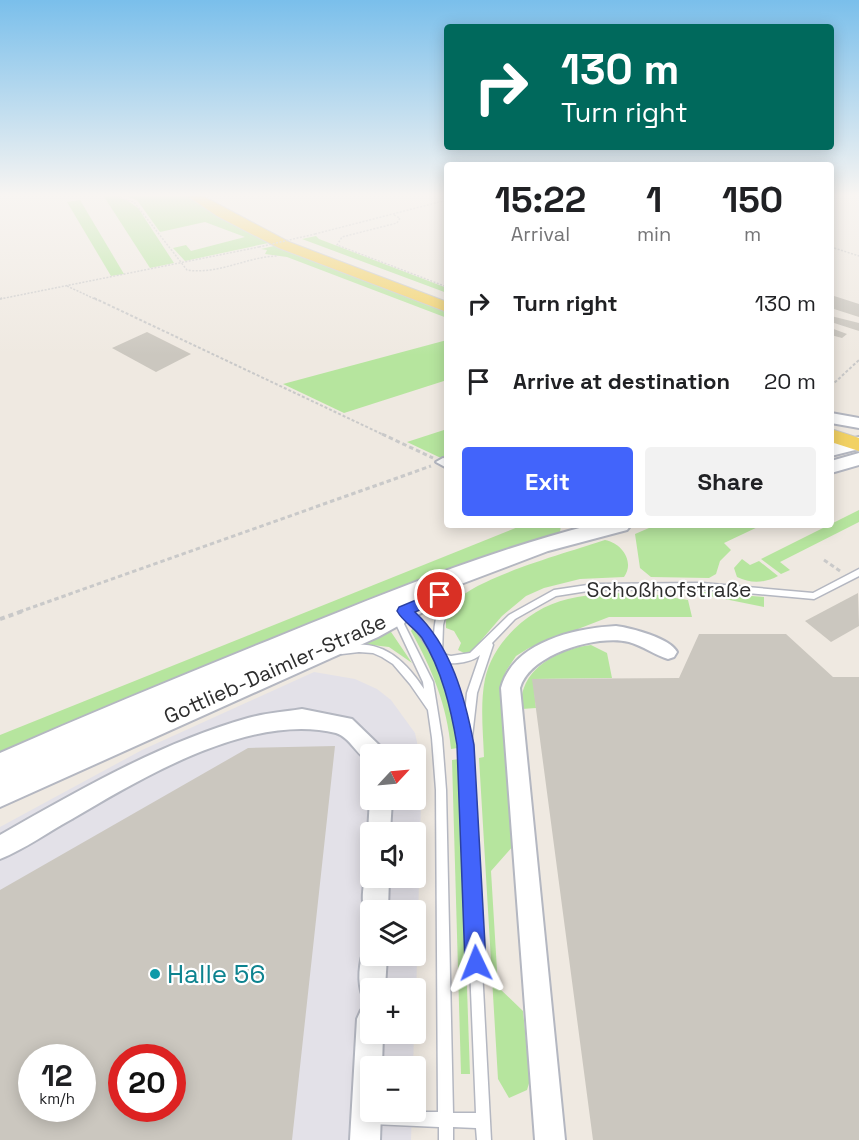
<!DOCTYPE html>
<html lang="en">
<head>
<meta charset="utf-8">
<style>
	:root { --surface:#fff; --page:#f2f2f2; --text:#202124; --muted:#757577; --accent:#4264fb }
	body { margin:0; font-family:"Space Grotesk",sans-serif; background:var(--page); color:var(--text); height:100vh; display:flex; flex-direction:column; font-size:22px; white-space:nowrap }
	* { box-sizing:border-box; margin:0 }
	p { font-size:20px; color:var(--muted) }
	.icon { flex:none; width:33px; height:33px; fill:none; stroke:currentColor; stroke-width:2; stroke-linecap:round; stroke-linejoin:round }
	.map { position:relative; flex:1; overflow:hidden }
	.drawer { position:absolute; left:444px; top:162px; width:390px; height:366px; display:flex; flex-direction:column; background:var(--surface); border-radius:6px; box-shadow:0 3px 15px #0003 }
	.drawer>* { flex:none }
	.guide { position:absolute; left:444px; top:24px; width:390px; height:126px; border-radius:6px; box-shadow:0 3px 15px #0003; background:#00695c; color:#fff; overflow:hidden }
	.needle { width:39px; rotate:64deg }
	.fabs { position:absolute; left:360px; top:744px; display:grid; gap:12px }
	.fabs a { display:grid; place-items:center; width:66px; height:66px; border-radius:6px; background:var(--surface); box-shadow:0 3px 15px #0003; font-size:30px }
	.speed { position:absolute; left:18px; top:1044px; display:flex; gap:12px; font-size:30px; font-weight:700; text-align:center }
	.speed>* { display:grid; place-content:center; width:78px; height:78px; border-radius:50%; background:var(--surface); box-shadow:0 3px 15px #0003; line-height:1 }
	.speed small { font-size:15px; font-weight:400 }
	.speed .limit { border:9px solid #d22; background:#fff; color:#111 }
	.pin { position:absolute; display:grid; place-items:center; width:51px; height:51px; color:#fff; margin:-26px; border:3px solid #fff; border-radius:50%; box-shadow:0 2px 6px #0007 }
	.me { position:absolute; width:66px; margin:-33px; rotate:358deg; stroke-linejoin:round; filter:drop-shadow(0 0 4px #0008) }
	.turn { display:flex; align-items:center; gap:21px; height:126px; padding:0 18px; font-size:27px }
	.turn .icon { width:78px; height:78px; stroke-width:2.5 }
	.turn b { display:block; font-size:42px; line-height:51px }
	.eta { display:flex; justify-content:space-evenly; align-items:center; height:102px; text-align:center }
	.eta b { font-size:36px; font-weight:800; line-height:42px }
	.button { display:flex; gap:12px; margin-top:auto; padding:12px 18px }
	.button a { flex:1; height:69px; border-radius:6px; background:var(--accent); color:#fff; font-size:24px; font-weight:800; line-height:69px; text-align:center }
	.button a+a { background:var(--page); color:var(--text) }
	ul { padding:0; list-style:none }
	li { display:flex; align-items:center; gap:18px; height:78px; padding:0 18px }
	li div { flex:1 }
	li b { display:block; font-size:22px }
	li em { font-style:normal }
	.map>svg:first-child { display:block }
	.industrial { fill:#e3e1e8; fill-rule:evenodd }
	.green { fill:#b6e59e }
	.building { fill:#cbc7bf; fill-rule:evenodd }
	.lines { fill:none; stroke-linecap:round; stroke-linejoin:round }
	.service-casing { stroke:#b4b7c1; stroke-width:3 }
	.minor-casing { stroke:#b4b7c1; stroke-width:4 }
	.secondary-casing { stroke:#b4b7c1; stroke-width:4 }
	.primary-casing { stroke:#c9c9c9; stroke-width:2 }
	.path-far3 { stroke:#c9c9c9; stroke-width:1.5; stroke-dasharray:2 1.5; stroke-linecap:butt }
	.path-far2 { stroke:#c9c9c9; stroke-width:2; stroke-dasharray:3 2; stroke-linecap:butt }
	.path-far1 { stroke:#c9c9c9; stroke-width:3; stroke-dasharray:4.5 3; stroke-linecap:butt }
	.path { stroke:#c9c9c9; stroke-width:4; stroke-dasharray:5 4; stroke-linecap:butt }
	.service { fill:#fff; fill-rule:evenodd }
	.minor { fill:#fff; fill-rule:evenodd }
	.secondary { fill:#fff; fill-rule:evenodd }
	.primary { fill:#f2d163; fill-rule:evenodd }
	.path-bridge { stroke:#c9c9c9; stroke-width:1.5; stroke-dasharray:2 1.5; stroke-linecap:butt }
	.route { fill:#4264fb; stroke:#2b41a3; stroke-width:1.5 }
	.culture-dot { fill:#0f9aa8; stroke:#fff; stroke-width:2 }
	.labels { text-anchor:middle; stroke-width:4.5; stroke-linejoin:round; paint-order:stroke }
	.street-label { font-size:21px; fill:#2e2e2e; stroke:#fff }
	.near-culture-label { font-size:26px; fill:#0d838f; stroke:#fff; text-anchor:start }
</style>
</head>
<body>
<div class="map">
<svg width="859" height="1140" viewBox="0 0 859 1140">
	<rect width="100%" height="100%" fill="#efe9e1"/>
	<!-- industrial -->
	<path class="industrial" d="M314 672 355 679 377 689 391 700 415 733 422 765 416 998V988H370V1034H414L413 1066H370V1112H412L411 1140H0V827L142 750ZM370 754H416V800H370ZM370 832H416V878H370ZM370 910H416V956H370ZM32 1058H82V1108H32ZM122 1058H172V1108H122Z"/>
	<!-- green -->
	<g class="green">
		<path d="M103 195 125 199 138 208 174 263 150 268Z"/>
		<path d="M122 195H187L273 242 185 261 173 248 186 245 191 251 245 237 205 222 160 232 137 200Z"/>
		<path d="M80 200 124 274 111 276 67 202Z"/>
		<path d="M316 236 319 239 447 288V293L302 239Z"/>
		<path d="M278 245 447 310V318L287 257 265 254 267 250 261 249Z"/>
		<path d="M447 340V380L344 413 283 384Z"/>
		<path d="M447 429V456L441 458 407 442Z"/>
		<path d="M859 510V522L780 562 790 570 781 574 761 559Z"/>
		<path d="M523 525H561L560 532 553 536 0 758V735Z"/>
		<path d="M656 525H762L724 543 731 550 720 561 716 574 709 578 651 577 640 568 635 534Z"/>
		<path d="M605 540C622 543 635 562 624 577L580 579 544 588 526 596 502 616 471 652 466 654 458 650 461 643 454 631 446 628C446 620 446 613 451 606 471 578 570 552 605 540Z"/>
		<path d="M742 559 750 565 759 561 778 576C765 583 751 584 737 577L734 568Z"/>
		<path d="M704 592 764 597V607L695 593Z"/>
		<path d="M646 593 688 600 692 617H609L529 648 516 656 506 671 501 689 514 845 491 871 498 987 523 1011 530 1080 527 1090 509 1098 498 1079 479 758 484 757C483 731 480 704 485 679 493 641 531 607 568 599 593 593 620 593 646 593Z"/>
		<path d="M387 626 412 663 389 647 355 643Z"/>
		<path d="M413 627C443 658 451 708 458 748L451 749C447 705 432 669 411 631Z"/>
		<path d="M591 645 607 653 612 678 533 679 536 708 522 709C517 671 557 649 591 645Z"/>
		<path d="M459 759 470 1074H461L452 760Z"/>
	</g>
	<!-- building -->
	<g class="building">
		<path d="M831 295 859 304V317L831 308Z"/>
		<path d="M831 316 859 323V331L831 322Z"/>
		<path d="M831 328 847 334 842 338 831 335Z"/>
		<path d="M147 332 191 354 156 372 112 348Z"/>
		<path d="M858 593 859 626 831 642 805 621Z"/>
		<path d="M699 634H786L833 677H859V1140H593L532 679 679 678Z"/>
		<path d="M335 746 292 1140H0V890L248 748ZM32 1058H82V1108H32ZM122 1058H172V1108H122Z"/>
	</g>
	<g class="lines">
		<defs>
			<path id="service" d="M859 569V576L814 599 702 589 594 590 556 596 515 619 492 643 493 645 477 693 472 737 470 740 491 1140H477L476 1128 453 1127V1140H439V1127L372 1124 367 1122 365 1117 367 1112 370 1110V1112H438L436 790 432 738 428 710 410 684 393 664 382 657 373 653 359 652 342 654 339 653 337 650 339 647C379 637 403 657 424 689L423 682 396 624 401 613 400 611 401 609H407L421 623 434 640C434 622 437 606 450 591 454 586 455 584 461 585L462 587 454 597 447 610 443 625 442 654 451 656 470 653 509 615 554 590 594 584 702 583 813 593ZM406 619C440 655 452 698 461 745L476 1113H453L446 790 442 738 433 682 404 624ZM480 655 467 693 465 715 457 689 446 663C456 664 473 662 480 655Z"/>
			<g id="minor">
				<path d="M443 458 447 459V468L436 462Z"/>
				<path d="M616 626C631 628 670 638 677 652L674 657 668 659C655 655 643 646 629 642 598 634 529 654 520 688L565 1140H535L501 688C513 642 575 628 616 626Z"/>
				<path d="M302 709 352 719 381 747 384 754H370V762C357 756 350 737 336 733 252 712 143 777 72 819 48 832 25 849 0 859V835C79 790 160 743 248 718 265 713 284 712 302 709Z"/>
				<path d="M370 799 392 800 390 832H370V839L368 832Z"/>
				<path d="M370 869V878H389L388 910H370V920C359 911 362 879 370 869Z"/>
				<path d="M370 945V956H387L385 988H370V1000L363 997C357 982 359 962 365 947Z"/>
				<path d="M370 1006V1034H383L382 1066H370V1112H381L380 1140H350L357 1019 361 1010Z"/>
			</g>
			<g id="secondary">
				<path d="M831 413 859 418V428L831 423Z"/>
				<path d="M859 437V449L831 456V444Z"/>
				<path d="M859 453V465L831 473V461Z"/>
				<path d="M591 525H631L627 530 548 551 424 598 429 605 425 611 378 637 0 807V753C93 712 188 673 282 635 383 594 485 552 591 525Z"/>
			</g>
			<g id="primary">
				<path d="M186 195H201L289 242 447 302V312L279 248 217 216Z"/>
				<path d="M831 429 859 438V451L831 442Z"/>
			</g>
		</defs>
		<!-- service casing -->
		<use href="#service" class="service-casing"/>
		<!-- minor casing -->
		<use href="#minor" class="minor-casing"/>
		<!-- secondary casing -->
		<use href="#secondary" class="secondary-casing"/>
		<!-- primary casing -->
		<use href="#primary" class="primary-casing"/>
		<!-- path-far3 -->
		<g class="path-far3">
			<path d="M111 195 134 202 187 270C218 275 246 257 277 256"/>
			<path d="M394 215 400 218 397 223 342 237 337 245 447 287"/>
			<path d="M315 234 447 200"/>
			<path d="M831 247 859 256"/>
			<path d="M67 286 97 300"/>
			<path d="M0 299 259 247"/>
		</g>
		<!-- path-far2 -->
		<g class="path-far2">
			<path d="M94 298 386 436"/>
			<path d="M0 299 2 298"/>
			<path d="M831 386 859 360"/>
		</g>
		<!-- path-far1 -->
		<g class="path-far1">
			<path d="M382 434 433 458"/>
			<path d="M824 560 840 571"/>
			<path d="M19 612 431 466"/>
		</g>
		<!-- path -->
		<path class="path" d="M0 619 23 611"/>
		<!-- service -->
		<use href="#service" class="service"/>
		<!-- minor -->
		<use href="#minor" class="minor"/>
		<!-- secondary -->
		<use href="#secondary" class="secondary"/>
		<!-- primary -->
		<use href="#primary" class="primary"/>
		<!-- path-bridge -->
		<path class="path-bridge" d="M259 247 315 234"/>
	</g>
	<!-- sky -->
	<linearGradient id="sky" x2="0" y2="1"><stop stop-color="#7abfeb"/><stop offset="0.55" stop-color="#f8f5f2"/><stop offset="1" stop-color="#f8f5f2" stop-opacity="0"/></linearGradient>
	<rect width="859" height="355" fill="url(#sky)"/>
	<!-- route -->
	<path class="route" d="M440 590 445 591V599L415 612C451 646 465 697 474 745L486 963 483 971 476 974 468 971 465 963 457 745C451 709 442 670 422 638 415 628 403 622 397 611L399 607Z"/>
	<!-- markers -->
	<circle class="culture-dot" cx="155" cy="974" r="6"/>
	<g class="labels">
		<!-- street labels -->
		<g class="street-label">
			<text x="669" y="597">Schoßhofstraße</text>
			<text transform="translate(275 669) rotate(-24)" y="7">Gottlieb-Daimler-Straße</text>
		</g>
		<!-- near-culture labels -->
		<g class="near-culture-label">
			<text x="167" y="983">Halle 56</text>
		</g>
	</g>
</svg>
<div class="fabs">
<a><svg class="needle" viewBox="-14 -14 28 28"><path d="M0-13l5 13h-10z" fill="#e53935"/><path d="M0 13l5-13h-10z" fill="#757577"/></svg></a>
<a><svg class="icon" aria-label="sound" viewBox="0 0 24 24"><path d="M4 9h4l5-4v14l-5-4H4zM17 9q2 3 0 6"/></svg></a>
<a><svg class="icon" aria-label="layers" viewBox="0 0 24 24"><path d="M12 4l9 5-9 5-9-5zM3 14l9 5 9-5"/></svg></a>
<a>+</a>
<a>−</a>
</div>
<div class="speed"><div>12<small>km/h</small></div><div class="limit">20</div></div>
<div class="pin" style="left:440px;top:595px;background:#d93025"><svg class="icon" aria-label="arrive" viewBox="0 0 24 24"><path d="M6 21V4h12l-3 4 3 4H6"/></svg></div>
<svg class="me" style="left:476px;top:963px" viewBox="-20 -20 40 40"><path d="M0-17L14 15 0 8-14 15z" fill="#4264fb" stroke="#fff" stroke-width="4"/></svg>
<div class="guide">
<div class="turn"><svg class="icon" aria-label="right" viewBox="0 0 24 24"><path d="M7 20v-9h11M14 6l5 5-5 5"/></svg><div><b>130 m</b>Turn right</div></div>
</div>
<section class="drawer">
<div class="eta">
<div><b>15:22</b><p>Arrival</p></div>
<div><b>1</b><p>min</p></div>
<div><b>150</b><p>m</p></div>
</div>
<ul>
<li><svg class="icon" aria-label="right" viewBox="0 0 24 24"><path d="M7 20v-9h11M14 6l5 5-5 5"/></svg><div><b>Turn right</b></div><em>130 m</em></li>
<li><svg class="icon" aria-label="arrive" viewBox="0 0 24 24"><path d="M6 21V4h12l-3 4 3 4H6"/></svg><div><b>Arrive at destination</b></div><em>20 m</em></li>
</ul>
<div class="button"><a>Exit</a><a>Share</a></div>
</section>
</div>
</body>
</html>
